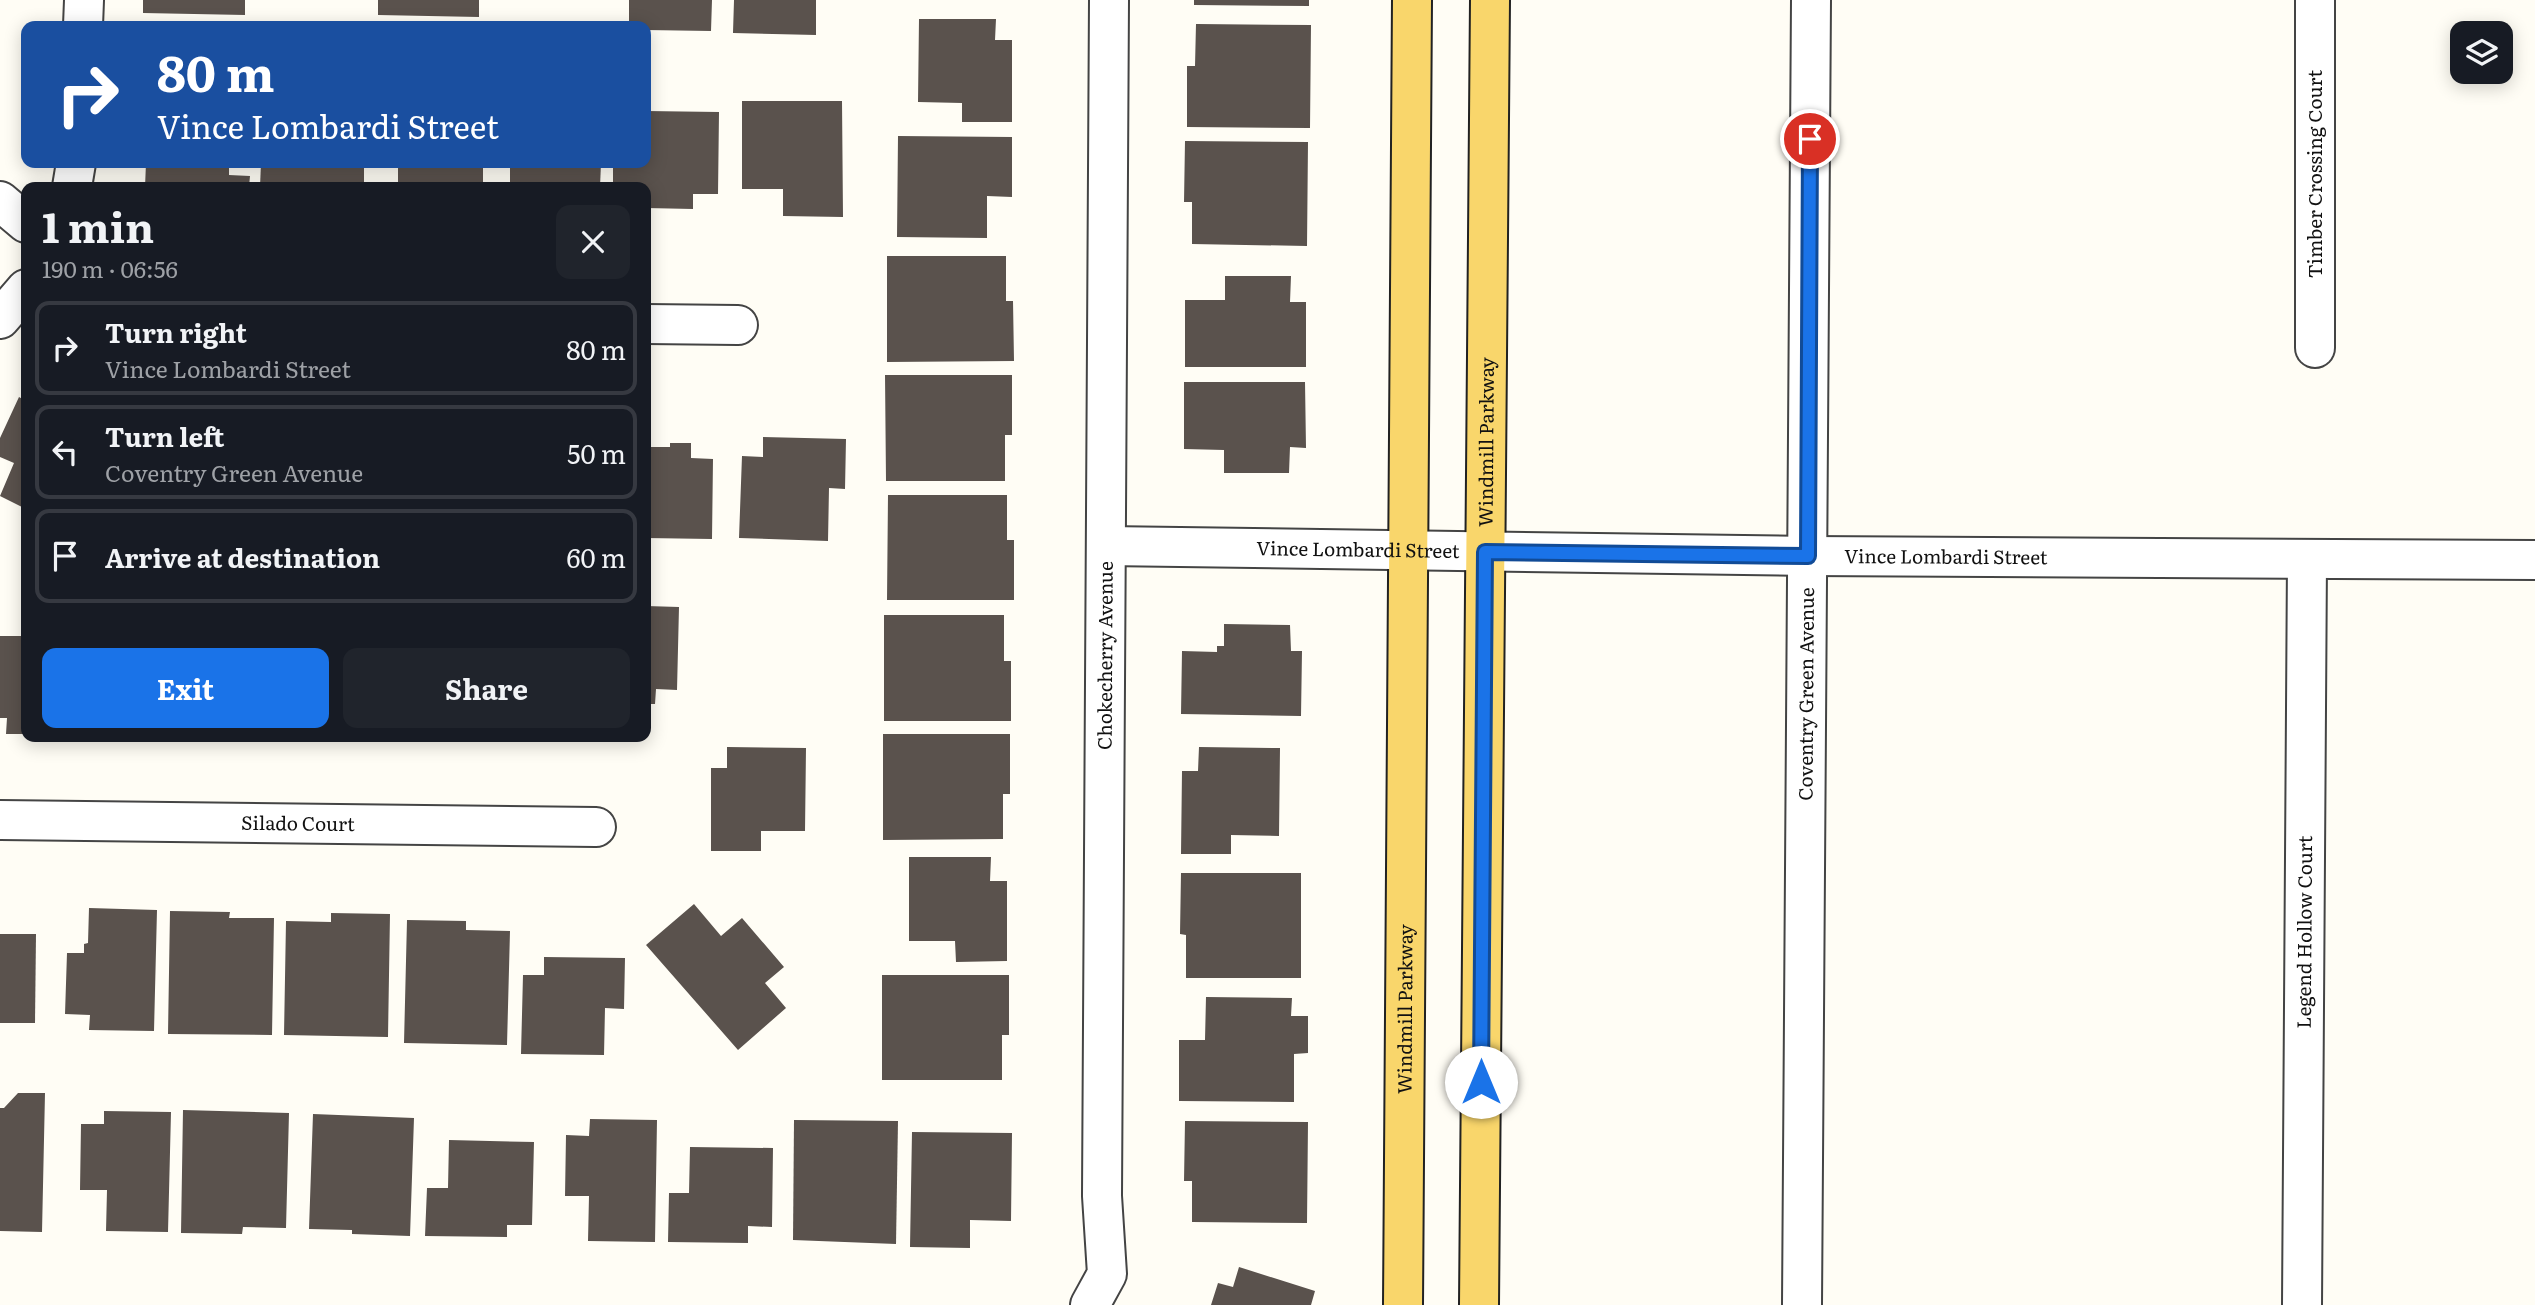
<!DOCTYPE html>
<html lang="en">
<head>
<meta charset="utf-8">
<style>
	:root { --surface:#171b24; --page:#20242c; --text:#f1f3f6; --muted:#9ea1a6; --line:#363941; --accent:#1a73e8 }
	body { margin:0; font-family:Literata,serif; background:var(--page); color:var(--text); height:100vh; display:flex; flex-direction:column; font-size:26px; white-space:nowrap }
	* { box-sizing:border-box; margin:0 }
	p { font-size:23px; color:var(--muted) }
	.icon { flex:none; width:38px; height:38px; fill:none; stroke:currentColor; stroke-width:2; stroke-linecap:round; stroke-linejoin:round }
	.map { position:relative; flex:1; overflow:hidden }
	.panel { position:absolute; left:21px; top:182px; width:630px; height:560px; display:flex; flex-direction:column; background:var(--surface); border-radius:14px; box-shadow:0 4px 18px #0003 }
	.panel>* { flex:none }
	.banner { position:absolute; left:21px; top:21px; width:630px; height:147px; border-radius:14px; box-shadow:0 4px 18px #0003; background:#1a4fa0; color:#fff; overflow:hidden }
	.controls { position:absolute; left:2450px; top:21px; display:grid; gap:14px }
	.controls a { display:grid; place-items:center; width:63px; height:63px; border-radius:14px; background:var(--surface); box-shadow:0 4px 18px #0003; font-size:35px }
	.pin { position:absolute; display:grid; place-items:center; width:60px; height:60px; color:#fff; margin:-30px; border:4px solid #fff; border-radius:50%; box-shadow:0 2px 7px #0007 }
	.me { position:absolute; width:77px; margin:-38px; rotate:0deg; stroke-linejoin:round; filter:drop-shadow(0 0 5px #0008) }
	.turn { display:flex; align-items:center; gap:24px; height:147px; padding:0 21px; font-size:32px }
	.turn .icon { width:91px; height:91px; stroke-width:2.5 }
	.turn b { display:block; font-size:49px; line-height:60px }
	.round { display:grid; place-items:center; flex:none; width:74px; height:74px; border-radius:14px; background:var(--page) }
	.headline { display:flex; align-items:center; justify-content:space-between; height:119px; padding:0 21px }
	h1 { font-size:42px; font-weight:700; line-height:52px }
	.cta { display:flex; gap:14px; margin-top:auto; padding:14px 21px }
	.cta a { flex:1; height:80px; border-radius:14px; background:var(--accent); color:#fff; font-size:28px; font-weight:700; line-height:80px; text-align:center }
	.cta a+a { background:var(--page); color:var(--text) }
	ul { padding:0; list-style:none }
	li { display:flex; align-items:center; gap:21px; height:94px; margin:0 14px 10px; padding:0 7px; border:4px solid var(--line); border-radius:14px }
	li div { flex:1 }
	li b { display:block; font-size:26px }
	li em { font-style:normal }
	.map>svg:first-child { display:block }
	.building { fill:#5a524d }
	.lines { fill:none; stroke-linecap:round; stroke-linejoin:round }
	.minor-casing { stroke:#444; stroke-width:42 }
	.major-casing { stroke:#222; stroke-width:42 }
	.minor { stroke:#fff; stroke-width:38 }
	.major { stroke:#f9d66b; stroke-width:38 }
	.route-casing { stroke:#114b97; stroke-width:18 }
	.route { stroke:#1a73e8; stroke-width:12 }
	.labels { text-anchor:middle; stroke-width:7; stroke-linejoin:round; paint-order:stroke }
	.street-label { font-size:19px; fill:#111; stroke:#fff }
</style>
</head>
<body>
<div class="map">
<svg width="2535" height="1305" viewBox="0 0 2535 1305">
	<rect width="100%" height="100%" fill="#fffdf5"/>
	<!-- building -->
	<g class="building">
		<path d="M143 0H245V15L143 13Z"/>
		<path d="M378 0H479V17L378 15Z"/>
		<path d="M629 0H712L711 31 646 30V26H629Z"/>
		<path d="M734 0H816V35L733 33Z"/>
		<path d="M1194 0H1309V6L1194 5Z"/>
		<path d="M919 19H996L995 40H1012V122H962V103L918 102Z"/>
		<path d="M1196 24 1311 25 1310 128 1187 127V66H1195Z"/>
		<path d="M742 101H842L843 217 783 216V189H742Z"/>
		<path d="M646 111 719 112 718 194H693V209L646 208V187H613V163H646Z"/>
		<path d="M898 136 1012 137V197L987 196V238L897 237Z"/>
		<path d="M1185 141 1308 142 1307 246 1192 244V202H1184Z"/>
		<path d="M146 163H229V175L250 176 249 187H145Z"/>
		<path d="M261 163H364V187H260Z"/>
		<path d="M398 163H483V187H379V183H398Z"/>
		<path d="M510 163H601L600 187H510Z"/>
		<path d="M887 256H1006V301H1013L1014 361 887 362Z"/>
		<path d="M1225 276H1291L1290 302H1306V367H1185V300H1225Z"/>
		<path d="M885 375H1012V435H1005V481H886Z"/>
		<path d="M1184 382H1305L1306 448 1290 447 1289 473H1224V450L1184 449Z"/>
		<path d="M19 397 26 401V509L0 496 14 463 0 457V438Z"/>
		<path d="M763 437 846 439 845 489 829 488 828 541 739 538 742 456 763 457Z"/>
		<path d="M670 443H691V458L713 459 712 539 646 538V447H670Z"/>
		<path d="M888 495H1007V540H1014V600H887Z"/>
		<path d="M646 606 679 607 677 690 656 689 655 704H646Z"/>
		<path d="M884 615H1004V661H1011V721H884Z"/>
		<path d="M1224 624 1290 625 1291 651H1302L1301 716 1181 714 1182 651 1217 652V646H1224Z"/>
		<path d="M0 636H26V734H6L7 718H0Z"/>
		<path d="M883 734H1010V794H1003V839L883 840Z"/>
		<path d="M335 737H416V742L335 741Z"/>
		<path d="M727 747 806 748 805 831H761V851H711V768H727Z"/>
		<path d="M1199 747 1280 748 1279 836 1231 835V854H1181L1182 771H1198Z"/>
		<path d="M909 857H991L990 881H1007V961L956 962 955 941H909Z"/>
		<path d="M1181 873H1301V978H1186V935L1180 934Z"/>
		<path d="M694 904 721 936 742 918 784 967 765 983 786 1008 738 1050 646 945Z"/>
		<path d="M89 908 157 910 154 1031 89 1030 90 1015 65 1014 67 953H84V944L88 943Z"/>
		<path d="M170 911 230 912 229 918H274L272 1035 168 1034Z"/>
		<path d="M331 913 390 914 388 1037 284 1035 286 921 331 922Z"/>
		<path d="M407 920 466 921V930L510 931 507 1045 404 1043Z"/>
		<path d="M0 934H36L35 1023H0Z"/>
		<path d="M544 957 625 958 624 1009 605 1008 604 1055 521 1054 523 975H544Z"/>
		<path d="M882 975H1009V1035H1002V1080H882Z"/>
		<path d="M1206 997 1292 998 1291 1016H1308V1053L1294 1054V1102L1179 1101V1040H1205Z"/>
		<path d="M18 1093H45L42 1232 0 1231V1108H4Z"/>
		<path d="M183 1110 289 1113 286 1228 243 1227 242 1234 181 1233Z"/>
		<path d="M104 1111 171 1112 168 1232 106 1231 107 1190H80L81 1124H104Z"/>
		<path d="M313 1114 414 1118 410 1236 352 1234V1230L309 1229Z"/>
		<path d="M590 1119 657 1120 655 1242 588 1241 589 1196H565L566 1135 589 1136Z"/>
		<path d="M794 1120 898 1121 896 1244 793 1240Z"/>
		<path d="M1185 1121 1308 1122 1307 1223 1192 1222V1181H1184Z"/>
		<path d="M912 1132 1012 1133 1011 1221 970 1220V1248L910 1247Z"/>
		<path d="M449 1140 534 1142 532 1225H507V1237L425 1236 427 1188H448Z"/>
		<path d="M690 1147 773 1148 772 1227 748 1226V1243L668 1242 669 1193H689Z"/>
		<path d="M1239 1267 1315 1291 1311 1305H1211L1218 1283 1233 1287Z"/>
	</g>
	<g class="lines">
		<defs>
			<g id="minor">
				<path d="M83 26 84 0"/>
				<path d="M72 187 76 163"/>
				<path d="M0 201 26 223"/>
				<path d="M0 319 26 289"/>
				<path d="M646 324 738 325"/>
				<path d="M2315 348V0"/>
				<path id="s1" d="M1106 546 1808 556 2535 560"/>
				<path id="s2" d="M0 820 596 827"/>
				<path id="s3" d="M1090 1305 1107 1274 1102 1196 1109 0"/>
				<path id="s4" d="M1802 1305 1811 0"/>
				<path id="s5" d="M2302 1305 2307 559"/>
			</g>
			<g id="major">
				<path id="s6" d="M1403 1305 1412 0"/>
				<path id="s7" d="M1479 1305 1490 0"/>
			</g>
		</defs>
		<!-- minor casing -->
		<use href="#minor" class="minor-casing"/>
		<!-- major casing -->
		<use href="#major" class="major-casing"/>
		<!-- minor -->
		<use href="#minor" class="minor"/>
		<!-- major -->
		<use href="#major" class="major"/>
	</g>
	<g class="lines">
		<defs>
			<path id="route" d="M1481 1082 1485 552 1808 556 1810 139"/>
		</defs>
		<!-- route casing -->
		<use href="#route" class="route-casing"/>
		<!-- route -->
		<use href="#route" class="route"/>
	</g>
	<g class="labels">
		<!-- street labels -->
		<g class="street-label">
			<text transform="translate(2315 174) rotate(-90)" y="7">Timber Crossing Court</text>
			<text dy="7" stroke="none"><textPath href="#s7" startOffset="863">Windmill Parkway</textPath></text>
			<text dy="7" stroke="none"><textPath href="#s1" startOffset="252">Vince Lombardi Street</textPath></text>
			<text dy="7" stroke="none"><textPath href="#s1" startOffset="840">Vince Lombardi Street</textPath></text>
			<text dy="7" stroke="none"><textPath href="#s3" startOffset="654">Chokecherry Avenue</textPath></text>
			<text dy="7" stroke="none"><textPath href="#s4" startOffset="611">Coventry Green Avenue</textPath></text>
			<text dy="7" stroke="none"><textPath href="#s2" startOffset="298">Silado Court</textPath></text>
			<text dy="7" stroke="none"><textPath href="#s5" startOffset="373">Legend Hollow Court</textPath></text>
			<text dy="7" stroke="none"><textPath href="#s6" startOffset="296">Windmill Parkway</textPath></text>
		</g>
	</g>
</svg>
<div class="controls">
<a><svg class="icon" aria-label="layers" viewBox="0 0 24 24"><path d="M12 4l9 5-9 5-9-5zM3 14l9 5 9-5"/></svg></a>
</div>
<div class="pin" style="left:1810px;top:139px;background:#d93025"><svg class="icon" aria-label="arrive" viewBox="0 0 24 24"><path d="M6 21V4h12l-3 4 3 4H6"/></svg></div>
<svg class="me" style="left:1481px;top:1082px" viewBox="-20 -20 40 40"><circle r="19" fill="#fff"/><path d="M0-13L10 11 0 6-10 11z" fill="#1a73e8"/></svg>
<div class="banner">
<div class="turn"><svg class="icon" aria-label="right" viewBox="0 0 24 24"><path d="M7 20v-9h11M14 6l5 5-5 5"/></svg><div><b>80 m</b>Vince Lombardi Street</div></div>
</div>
<section class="panel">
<div class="headline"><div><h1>1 min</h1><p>190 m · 06:56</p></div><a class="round"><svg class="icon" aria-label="close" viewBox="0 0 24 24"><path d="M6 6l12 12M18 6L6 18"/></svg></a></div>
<ul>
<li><svg class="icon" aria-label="right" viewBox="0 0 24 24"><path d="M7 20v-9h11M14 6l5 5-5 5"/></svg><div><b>Turn right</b><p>Vince Lombardi Street</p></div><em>80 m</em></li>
<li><svg class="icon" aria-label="left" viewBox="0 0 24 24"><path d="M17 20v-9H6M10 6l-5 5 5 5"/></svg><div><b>Turn left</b><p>Coventry Green Avenue</p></div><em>50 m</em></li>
<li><svg class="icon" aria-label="arrive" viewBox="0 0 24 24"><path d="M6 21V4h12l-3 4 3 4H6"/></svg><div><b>Arrive at destination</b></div><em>60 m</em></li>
</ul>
<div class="cta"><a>Exit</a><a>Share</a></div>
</section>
</div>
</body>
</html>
